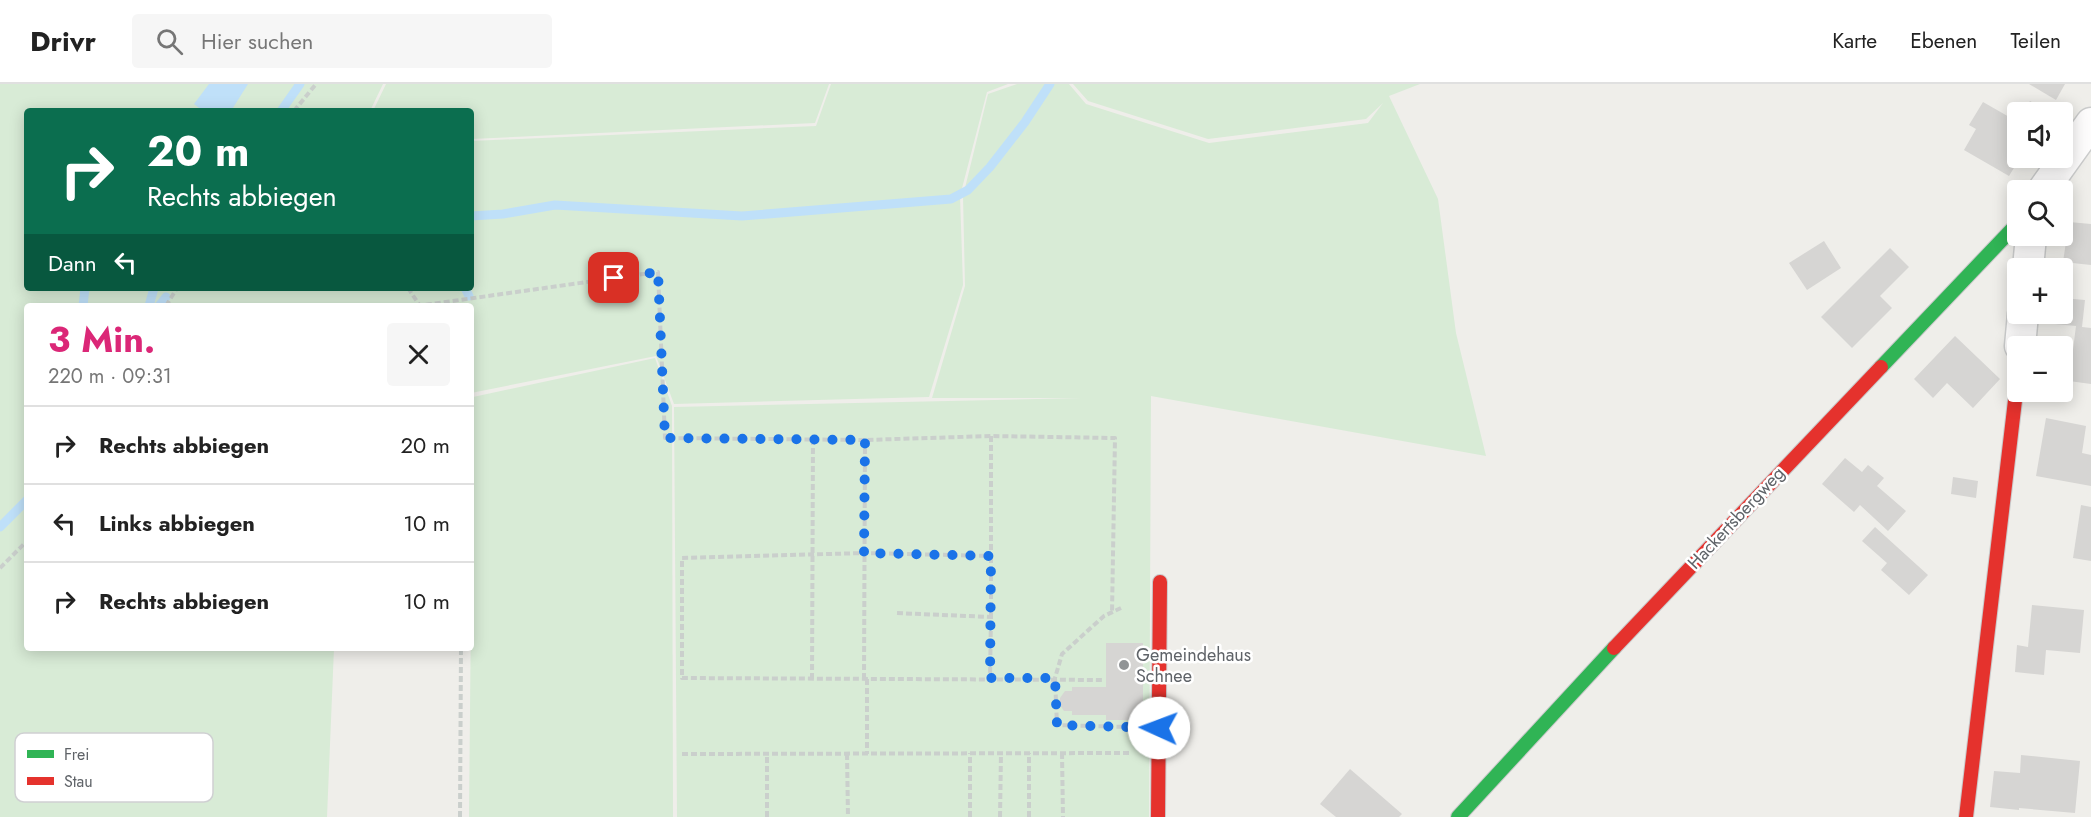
<!DOCTYPE html>
<html lang="de">
<head>
<meta charset="utf-8">
<style>
	:root { --surface:#fff; --page:#f6f6f6; --text:#222; --muted:#767676; --line:#e0e0e0; --accent:#db2777 }
	body { margin:0; font-family:Jost,sans-serif; background:var(--page); color:var(--text); height:100vh; display:flex; flex-direction:column; font-size:22px; white-space:nowrap }
	* { box-sizing:border-box; margin:0 }
	p { font-size:20px; color:var(--muted) }
	.icon { flex:none; width:33px; height:33px; fill:none; stroke:currentColor; stroke-width:2; stroke-linecap:round; stroke-linejoin:round }
	.map { position:relative; flex:1; overflow:hidden }
	.sheet { position:absolute; left:24px; top:219px; width:450px; height:348px; display:flex; flex-direction:column; background:var(--surface); border-radius:6px; box-shadow:0 3px 15px #0003 }
	.sheet>* { flex:none }
	.guide { position:absolute; left:24px; top:24px; width:450px; height:183px; border-radius:6px; box-shadow:0 3px 15px #0003; background:#0b6e4f; color:#fff; overflow:hidden }
	.buttons { position:absolute; left:2007px; top:18px; display:grid; gap:12px }
	.buttons a { display:grid; place-items:center; width:66px; height:66px; border-radius:6px; background:var(--surface); box-shadow:0 3px 15px #0003; font-size:30px }
	.pin { position:absolute; display:grid; place-items:center; width:51px; height:51px; color:#fff; margin:-26px; border-radius:12px; box-shadow:0 3px 9px #0006 }
	.me { position:absolute; width:66px; margin:-33px; rotate:272deg; stroke-linejoin:round; filter:drop-shadow(0 0 4px #0008) }
	.turn { display:flex; align-items:center; gap:21px; height:126px; padding:0 24px; font-size:27px }
	.turn .icon { width:78px; height:78px; stroke-width:2.5 }
	.turn b { display:block; font-size:42px; line-height:51px }
	.then { display:flex; align-items:center; height:57px; padding:0 24px; background:#0003; gap:12px; font-size:22px }
	.round { display:grid; place-items:center; flex:none; width:63px; height:63px; border-radius:6px; background:var(--page) }
	.summary { display:flex; align-items:center; justify-content:space-between; height:102px; padding:0 24px }
	h1 { font-size:36px; font-weight:700; line-height:45px; color:var(--accent) }
	ul { padding:0; list-style:none }
	li { display:flex; align-items:center; gap:18px; height:78px; padding:0 24px; border-top:2px solid var(--line) }
	li div { flex:1 }
	li b { display:block; font-size:22px }
	li em { font-style:normal }
	header { display:flex; align-items:center; gap:36px; box-sizing:border-box; height:84px; padding:0 30px; background:var(--surface); border-bottom:2px solid var(--line) }
	header strong { font-size:28px }
	nav { display:flex; gap:33px; margin-inline-start:auto; font-size:21px }
	.search { width:420px; height:54px; background:var(--page); display:flex; align-items:center; gap:15px; box-sizing:border-box; padding:0 21px; border-radius:6px; color:var(--muted); font-size:22px }
	.map>svg:first-child { display:block }
	.green { fill:#d8ebd6 }
	.water { fill:#bfe0f9 }
	.lines { fill:none; stroke-linecap:round; stroke-linejoin:round }
	.stream { stroke:#bfe0f9; stroke-width:9 }
	.building { fill:#d6d5d3 }
	.street-casing { stroke:#cbcccc; stroke-width:33 }
	.fast-casing { stroke:#cacacb; stroke-width:16 }
	.jam-casing { stroke:#cacacb; stroke-width:16 }
	.path { stroke:#cacfcc; stroke-width:4; stroke-dasharray:6 3; stroke-linecap:butt }
	.street { stroke:#fdfcfc; stroke-width:30 }
	.fast { stroke:#30b455; stroke-width:14 }
	.jam { stroke:#e5322d; stroke-width:14 }
	.route { stroke:#1a73e8; stroke-width:10; stroke-dasharray:0 18 }
	.poi-dot { fill:#919496; stroke:#fff; stroke-width:2 }
	.labels { text-anchor:middle; stroke-width:5; stroke-linejoin:round; paint-order:stroke }
	.street-label { font-size:18px; fill:#5f6368; stroke:#fff }
	.poi-label { font-size:18px; fill:#5f6368; stroke:#fff; text-anchor:start }
	.key { fill:#fff; stroke:#cfd0d2; stroke-width:1.5 }
	.key-label { font-size:16px; fill:#5f6368 }
</style>
</head>
<body>
<header>
<strong>Drivr</strong>
<div class="search"><svg class="icon" aria-label="search" viewBox="0 0 24 24"><circle cx="10" cy="10" r="6"/><path d="M15 15l6 6"/></svg>Hier suchen</div>
<nav><a>Karte</a><a>Ebenen</a><a>Teilen</a></nav>
</header>
<div class="map">
<svg width="2091" height="733" viewBox="0 0 2091 733">
	<rect width="100%" height="100%" fill="#efeeea"/>
	<!-- green -->
	<g class="green">
		<path d="M0 0H383L370 27H27V204H471V57L816 42 831 0H1008L987 8 960 112 963 201 929 313 674 320 656 272 471 309V222H27V564H334L327 733H0Z"/>
		<path d="M386 0H829L815 39 471 55V27H373Z"/>
		<path d="M1017 0H1069L1086 20 1209 59 1368 39 1383 19 1366 35 1208 55 1088 17 1073 0H1420L1389 12 1438 115 1456 249 1486 372 1151 312 1149 733H677L674 323 1081 314H932L965 202 963 112 988 10Z"/>
		<path d="M655 274 672 322 673 733H469L473 313Z"/>
	</g>
	<!-- water -->
	<path class="water" d="M209 0H248L231 27H203L194 20Z"/>
	<g class="lines">
		<!-- stream -->
		<g class="stream">
			<path d="M281 27 300 0"/>
			<path d="M471 132 503 130 555 121 742 132 951 115 968 106 990 83 1025 38 1050 0"/>
			<path d="M465 204 469 212"/>
			<path d="M83 222 85 204"/>
			<path d="M149 222 154 204"/>
			<path d="M159 222 166 213"/>
			<path d="M0 443 27 416"/>
		</g>
	</g>
	<!-- building -->
	<g class="building">
		<path d="M2029 0H2065L2056 16Z"/>
		<path d="M2030 17 2050 28H2023Z"/>
		<path d="M1983 18 2018 38V74H2020L2009 92 1964 66 1976 45 1969 41Z"/>
		<path d="M2069 138 2091 140V181L2063 178Z"/>
		<path d="M1824 157 1841 184 1807 206 1789 179Z"/>
		<path d="M1890 164 1909 183 1880 212 1892 224 1852 264 1821 233Z"/>
		<path d="M2062 214 2085 216 2082 243 2091 244V300L2069 297 2076 242 2055 240 2056 230H2062Z"/>
		<path d="M1955 252 2000 295 1973 324 1947 299 1933 314 1914 295Z"/>
		<path d="M2046 334 2086 342 2082 369 2091 371V402L2036 392Z"/>
		<path d="M1845 374 1862 388 1868 381 1884 394 1877 402 1906 427 1888 447 1860 421 1854 428 1822 400Z"/>
		<path d="M1953 393 1978 397 1976 414 1951 410Z"/>
		<path d="M2081 421 2091 423V477L2073 474Z"/>
		<path d="M1875 443 1928 491 1909 511 1881 486 1887 479 1862 457Z"/>
		<path d="M2032 521 2084 526 2080 569 2046 566 2044 591 2015 588 2017 561 2028 563Z"/>
		<path d="M1106 559H1143V636H1106V631H1072V627H1064L1060 621V614L1065 607H1072V603H1106Z"/>
		<path d="M2021 671 2080 677 2075 729 2019 724V726L1990 723 1994 687 2020 689Z"/>
		<path d="M1350 685 1402 730 1399 733H1336L1320 720Z"/>
	</g>
	<g class="lines">
		<defs>
			<g id="street">
				<path d="M2043 106 2091 39"/>
				<path d="M2028 184 2031 152"/>
				<path d="M2020 262 2023 230"/>
			</g>
			<g id="fast">
				<path d="M1881 283 2018 139"/>
				<path d="M1458 733 1614 564"/>
			</g>
			<g id="jam">
				<path d="M1614 564 1881 283"/>
				<path d="M1158 733 1160 498"/>
				<path d="M1966 733 2018 291"/>
			</g>
		</defs>
		<!-- street casing -->
		<use href="#street" class="street-casing"/>
		<!-- fast casing -->
		<use href="#fast" class="fast-casing"/>
		<!-- jam casing -->
		<use href="#jam" class="jam-casing"/>
		<!-- path -->
		<g class="path">
			<path d="M294 27 316 0"/>
			<path d="M408 204 420 222"/>
			<path d="M166 222 177 204"/>
			<path d="M417 222 658 188 665 354 865 356 991 352 1115 354 1112 529"/>
			<path d="M991 352V472L864 469 682 474V594L1103 596"/>
			<path d="M0 484 27 457"/>
			<path d="M1121 524 1104 532 1062 570 1055 594 1057 641 1128 643"/>
			<path d="M897 529 991 533 990 594"/>
			<path d="M991 533V472"/>
			<path d="M812 595 813 355"/>
			<path d="M864 595 865 356"/>
			<path d="M867 595V670"/>
			<path d="M1062 669 1063 733"/>
			<path d="M682 670 1129 669"/>
			<path d="M847 670 848 733"/>
			<path d="M460 733 461 564"/>
			<path d="M767 733V670"/>
			<path d="M970 733V669"/>
			<path d="M1000 733 1001 669"/>
			<path d="M1029 733V669"/>
		</g>
		<!-- street -->
		<use href="#street" class="street"/>
		<!-- fast -->
		<use href="#fast" class="fast"/>
		<!-- jam -->
		<use href="#jam" class="jam"/>
	</g>
	<g class="lines">
		<!-- route -->
		<path class="route" d="M614 194 658 188 665 354 865 356 864 469 991 472 990 594H1055L1057 641 1159 644"/>
	</g>
	<!-- markers -->
	<circle class="poi-dot" cx="1124" cy="581" r="6"/>
	<g class="labels">
		<!-- street labels -->
		<g class="street-label">
			<text transform="translate(1736 434) rotate(-47)" y="6">Hackertsbergweg</text>
		</g>
		<!-- poi labels -->
		<g class="poi-label">
			<text x="1136" y="577">Gemeindehaus<tspan x="1136" dy="21">Schnee</tspan></text>
		</g>
	</g>
	<!-- legend -->
	<rect x="15" y="649" width="198" height="69" rx="9" class="key"/>
	<rect x="27" y="666" width="27" height="8" fill="#30b455"/>
	<rect x="27" y="693" width="27" height="8" fill="#e5322d"/>
	<g class="key-label">
		<text x="64" y="676">Frei</text>
		<text x="64" y="703">Stau</text>
	</g>
</svg>
<div class="buttons">
<a><svg class="icon" aria-label="sound" viewBox="0 0 24 24"><path d="M4 9h4l5-4v14l-5-4H4zM17 9q2 3 0 6"/></svg></a>
<a><svg class="icon" aria-label="search" viewBox="0 0 24 24"><circle cx="10" cy="10" r="6"/><path d="M15 15l6 6"/></svg></a>
<a>+</a>
<a>−</a>
</div>
<div class="pin" style="left:614px;top:194px;background:#d93025"><svg class="icon" aria-label="arrive" viewBox="0 0 24 24"><path d="M6 21V4h12l-3 4 3 4H6"/></svg></div>
<svg class="me" style="left:1159px;top:644px" viewBox="-20 -20 40 40"><circle r="19" fill="#fff"/><path d="M0-13L10 11 0 6-10 11z" fill="#1a73e8"/></svg>
<div class="guide">
<div class="turn"><svg class="icon" aria-label="right" viewBox="0 0 24 24"><path d="M7 20v-9h11M14 6l5 5-5 5"/></svg><div><b>20 m</b>Rechts abbiegen</div></div>
<div class="then">Dann<svg class="icon" aria-label="left" viewBox="0 0 24 24"><path d="M17 20v-9H6M10 6l-5 5 5 5"/></svg></div>
</div>
<section class="sheet">
<div class="summary"><div><h1>3 Min.</h1><p>220 m · 09:31</p></div><a class="round"><svg class="icon" aria-label="close" viewBox="0 0 24 24"><path d="M6 6l12 12M18 6L6 18"/></svg></a></div>
<ul>
<li><svg class="icon" aria-label="right" viewBox="0 0 24 24"><path d="M7 20v-9h11M14 6l5 5-5 5"/></svg><div><b>Rechts abbiegen</b></div><em>20 m</em></li>
<li><svg class="icon" aria-label="left" viewBox="0 0 24 24"><path d="M17 20v-9H6M10 6l-5 5 5 5"/></svg><div><b>Links abbiegen</b></div><em>10 m</em></li>
<li><svg class="icon" aria-label="right" viewBox="0 0 24 24"><path d="M7 20v-9h11M14 6l5 5-5 5"/></svg><div><b>Rechts abbiegen</b></div><em>10 m</em></li>
</ul>
</section>
</div>
</body>
</html>
